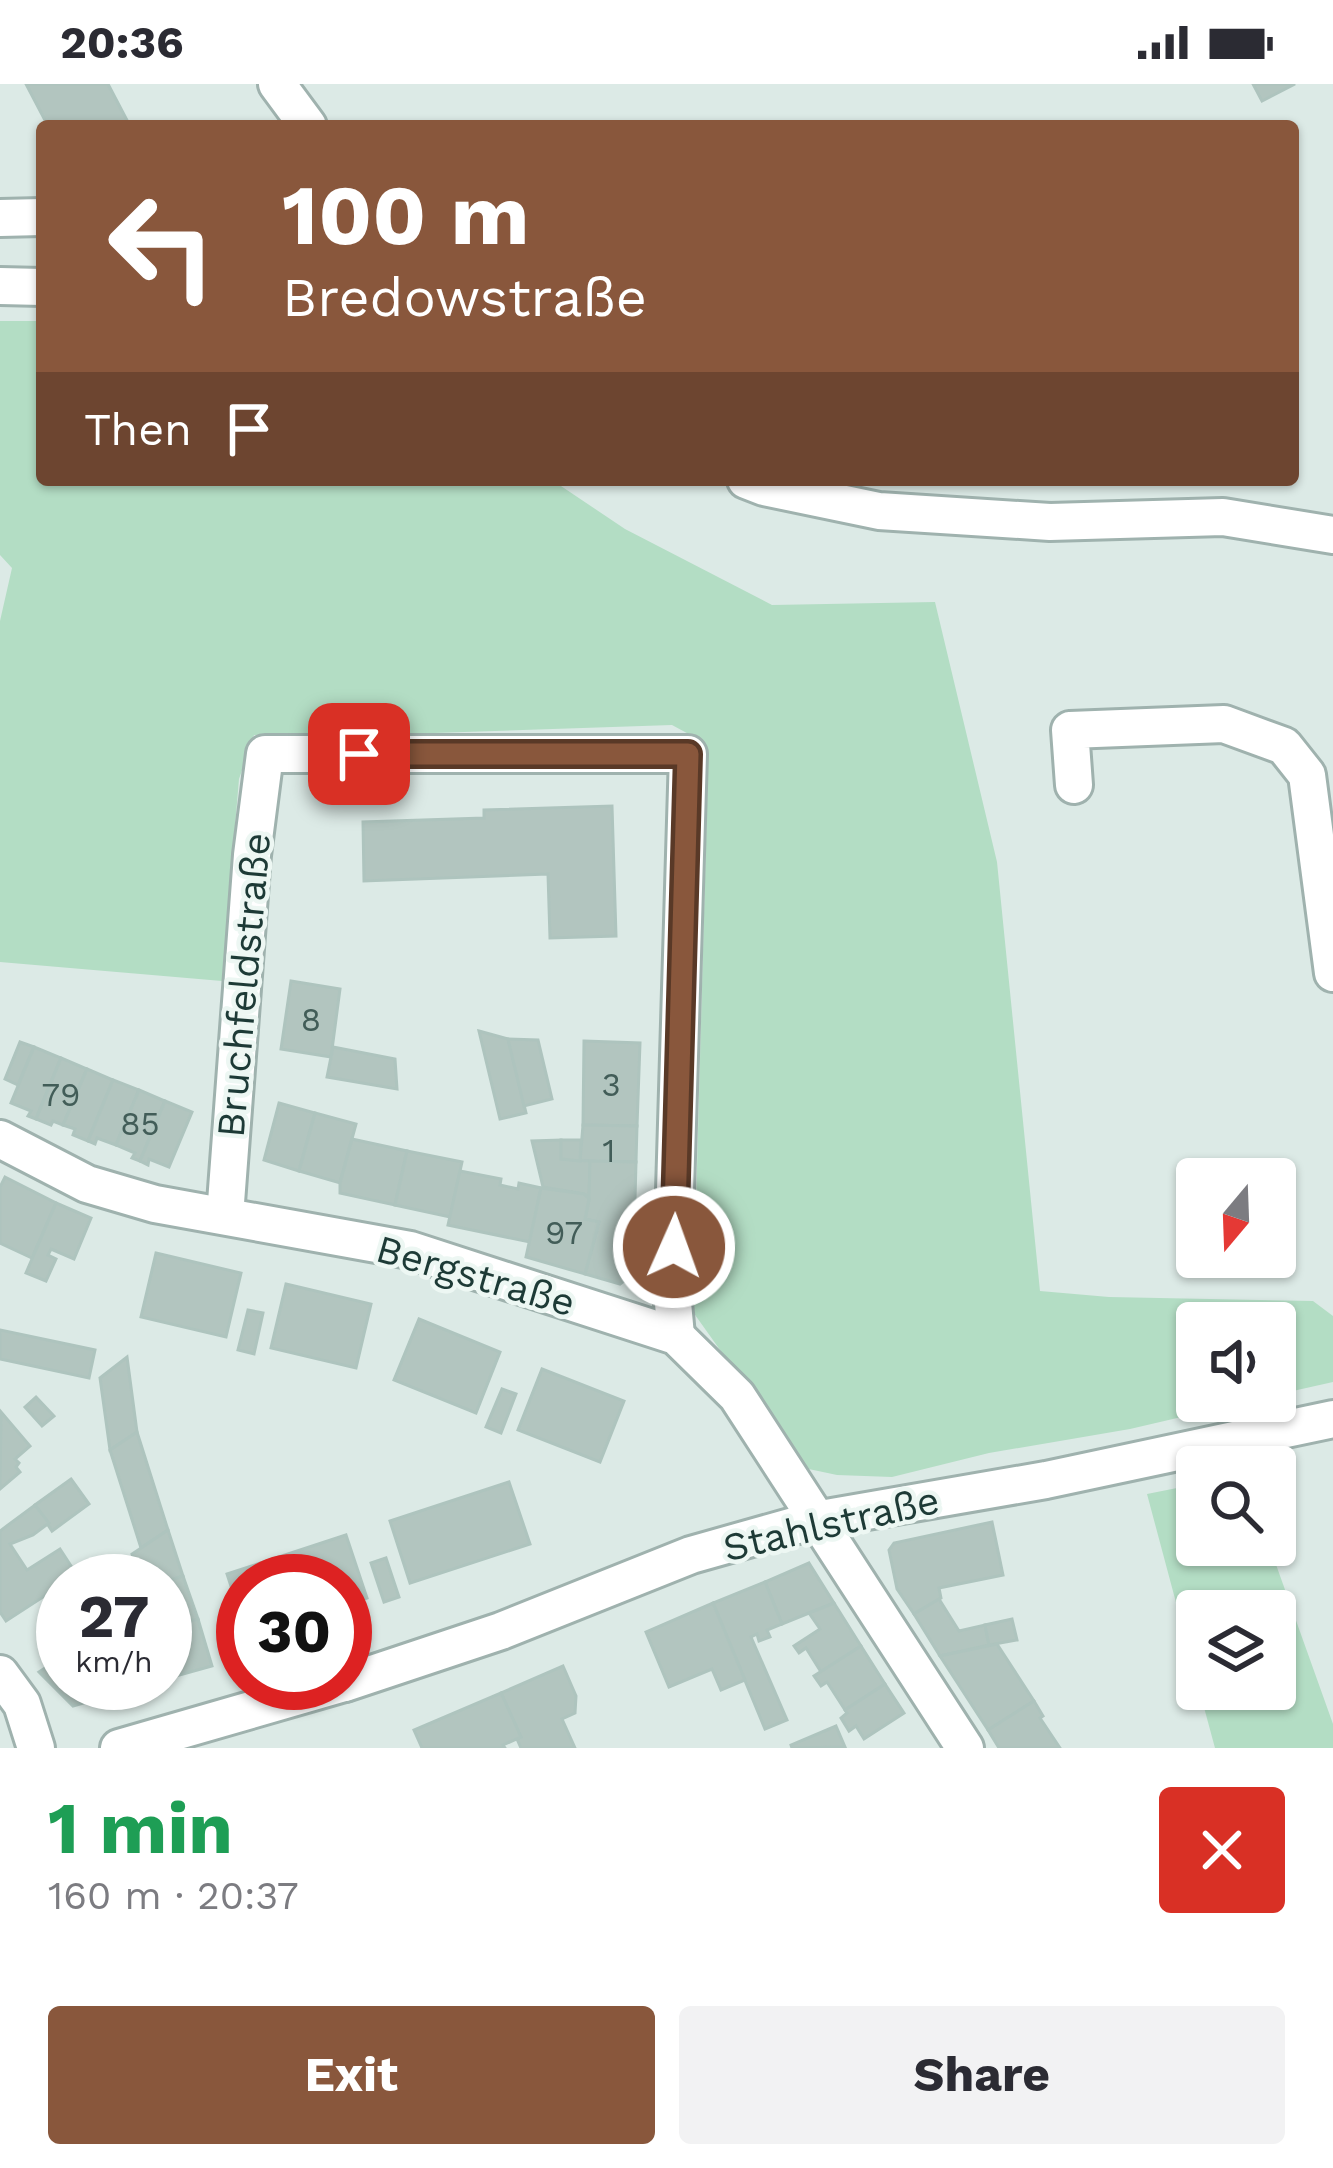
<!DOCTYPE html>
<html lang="en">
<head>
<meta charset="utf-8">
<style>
	:root { --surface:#fff; --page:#f2f2f3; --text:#2b2b33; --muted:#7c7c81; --accent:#89573c }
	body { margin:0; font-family:"Work Sans",sans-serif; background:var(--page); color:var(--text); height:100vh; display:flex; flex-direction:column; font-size:45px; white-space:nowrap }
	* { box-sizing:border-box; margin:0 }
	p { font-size:39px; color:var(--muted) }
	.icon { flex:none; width:66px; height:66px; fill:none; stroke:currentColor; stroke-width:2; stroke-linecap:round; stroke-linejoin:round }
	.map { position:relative; height:1664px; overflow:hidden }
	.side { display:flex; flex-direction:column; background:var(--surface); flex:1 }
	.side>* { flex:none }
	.top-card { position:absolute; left:36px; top:36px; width:1263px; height:366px; border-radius:12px; box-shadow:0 3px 9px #0004; background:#89573c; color:#fff; overflow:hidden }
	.needle { width:78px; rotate:199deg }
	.controls { position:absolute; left:1176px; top:1074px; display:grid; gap:24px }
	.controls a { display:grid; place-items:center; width:120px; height:120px; border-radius:12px; background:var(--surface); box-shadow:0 3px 9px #0004; font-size:60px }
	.speed { position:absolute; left:36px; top:1470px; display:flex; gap:24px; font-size:60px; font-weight:700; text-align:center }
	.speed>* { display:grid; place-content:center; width:156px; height:156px; border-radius:50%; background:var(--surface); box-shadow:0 3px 9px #0004; line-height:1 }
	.speed small { font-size:30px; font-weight:400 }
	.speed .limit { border:18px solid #d22; background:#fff; color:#111 }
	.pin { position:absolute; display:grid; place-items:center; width:102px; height:102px; color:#fff; margin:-51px; border-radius:24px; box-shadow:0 6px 18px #0006 }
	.me { position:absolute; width:132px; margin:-66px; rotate:2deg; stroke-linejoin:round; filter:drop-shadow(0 0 9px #0008) }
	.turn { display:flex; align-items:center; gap:42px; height:252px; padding:0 48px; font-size:54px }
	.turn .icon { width:156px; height:156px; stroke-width:2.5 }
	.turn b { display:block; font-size:84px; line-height:102px }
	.then { display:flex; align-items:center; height:114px; padding:0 48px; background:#0003; gap:24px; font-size:45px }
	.round { display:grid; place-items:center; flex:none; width:126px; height:126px; border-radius:12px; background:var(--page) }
	.overview { display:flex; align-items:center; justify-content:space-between; height:204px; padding:0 48px }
	h1 { font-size:72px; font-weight:700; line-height:90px; color:#1e9e55 }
	.primary-button { display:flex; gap:24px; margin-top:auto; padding:24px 48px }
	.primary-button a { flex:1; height:138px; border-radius:12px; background:var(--accent); color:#fff; font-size:48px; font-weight:700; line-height:138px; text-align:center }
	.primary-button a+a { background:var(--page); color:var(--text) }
	.status { display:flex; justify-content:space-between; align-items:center; height:84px; padding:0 60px; background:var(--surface); direction:ltr }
	.status svg { height:33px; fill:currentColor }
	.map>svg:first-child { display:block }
	.green { fill:#b3ddc4 }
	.building { fill:#b2c5bf; stroke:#aec4be; stroke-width:3 }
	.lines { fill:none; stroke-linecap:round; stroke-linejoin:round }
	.minor-casing { stroke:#9fb2ae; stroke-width:42 }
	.minor { stroke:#fff; stroke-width:36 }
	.route-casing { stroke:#593927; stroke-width:30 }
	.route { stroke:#89573c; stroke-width:21 }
	.labels { text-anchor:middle; stroke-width:9; stroke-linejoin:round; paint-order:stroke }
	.number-label { font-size:33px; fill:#425d58 }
	.street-label { font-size:39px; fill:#1d3a36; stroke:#edf7f3 }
</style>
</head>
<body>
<div class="status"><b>20:36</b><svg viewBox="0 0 49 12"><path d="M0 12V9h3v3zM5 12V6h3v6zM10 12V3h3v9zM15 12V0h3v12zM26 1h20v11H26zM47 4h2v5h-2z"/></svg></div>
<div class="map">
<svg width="1333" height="1664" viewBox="0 0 1333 1664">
	<rect width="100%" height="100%" fill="#dceae6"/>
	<!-- green -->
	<g class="green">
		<path d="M0 237H42V396H552L625 445 772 521 935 518 997 778 1040 1207 1109 1213 1313 1217 1333 1232V1298L1275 1311V1239H1197V1317H1250L1130 1345 989 1369 892 1393 837 1391 804 1384 693 1228 708 685 696 654 672 641 373 651H254L239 695 222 897 0 878V537L12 484 0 471Z"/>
		<path d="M1197 1400V1461H1269L1333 1640V1664H1215L1199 1605H1275V1527H1197V1597L1147 1410Z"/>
	</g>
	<!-- building -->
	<g class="building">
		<path d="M26 0H108L130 42H48Z"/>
		<path d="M1253 0H1295L1262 17Z"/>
		<path d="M612 722 616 852 550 854 548 790 364 797 363 738 484 734V726Z"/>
		<path d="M291 897 340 905 331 973 281 965Z"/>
		<path d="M479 947 508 955 526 1029 500 1035Z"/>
		<path d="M508 955 538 956 552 1015 524 1022Z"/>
		<path d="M584 957 640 959 637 1042 583 1041Z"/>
		<path d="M20 958 34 963 18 1001 5 995Z"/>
		<path d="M34 963 61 974 36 1035 28 1032 31 1027 11 1019Z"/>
		<path d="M333 963 395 975 397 1005 327 993Z"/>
		<path d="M61 974 87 985 63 1041 53 1037 51 1041 36 1035Z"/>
		<path d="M87 985 113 996 88 1057 73 1051 75 1045 63 1041Z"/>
		<path d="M113 996 139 1006 116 1061 97 1054 95 1060 88 1057Z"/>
		<path d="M139 1006 165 1017 140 1077 132 1074 135 1069 116 1061Z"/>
		<path d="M165 1017 192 1028 169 1083 149 1075 148 1081 140 1077Z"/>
		<path d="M279 1019 315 1029 299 1087 264 1076Z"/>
		<path d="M315 1029 356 1040 340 1099 299 1087Z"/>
		<path d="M583 1041 637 1042 636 1078 580 1077Z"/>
		<path d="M352 1055 407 1067 395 1121 340 1109V1099Z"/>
		<path d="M561 1056V1075L590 1077 589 1115 584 1110 543 1103 532 1057Z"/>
		<path d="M561 1056H581L580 1077 561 1075Z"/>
		<path d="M407 1067 462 1078 450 1133 395 1121Z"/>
		<path d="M590 1077 636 1078 633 1190 620 1200 585 1190 599 1138 585 1135 589 1115Z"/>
		<path d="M460 1087 501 1095 500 1101 518 1105 519 1099 541 1104 530 1158 448 1141Z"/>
		<path d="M5 1093 56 1119 32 1174 0 1159V1103Z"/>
		<path d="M541 1104 584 1110 589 1115 585 1135 599 1138 585 1190 526 1173Z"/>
		<path d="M56 1119 91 1134 74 1175 51 1165 48 1171 56 1175 46 1197 26 1189Z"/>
		<path d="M156 1169 241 1189 226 1253 141 1233Z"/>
		<path d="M286 1200 371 1220 356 1284 271 1264Z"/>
		<path d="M248 1226 263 1229 254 1270 238 1266Z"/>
		<path d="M419 1235 500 1268 476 1329 394 1296Z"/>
		<path d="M0 1246 95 1266 89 1294 0 1275Z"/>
		<path d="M127 1273 137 1348 110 1366 100 1294Z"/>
		<path d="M542 1285 624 1317 600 1378 518 1346Z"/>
		<path d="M502 1305 516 1310 501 1349 486 1343Z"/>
		<path d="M36 1313 54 1332 42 1342 25 1323Z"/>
		<path d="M1 1328 30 1362 15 1375 19 1379 16 1383 20 1388 0 1405Z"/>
		<path d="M137 1348 168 1446 141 1464 110 1366Z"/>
		<path d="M71 1395 89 1420 52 1447 35 1421Z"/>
		<path d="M509 1398 530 1460 410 1499 390 1437Z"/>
		<path d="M35 1421 49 1439 33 1451 10 1460 27 1486 60 1465 77 1491 63 1497V1500L6 1537 0 1528V1447Z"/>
		<path d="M992 1438 1003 1491 939 1504 941 1514 914 1530 897 1505 889 1466 894 1459Z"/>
		<path d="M168 1446 183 1492 165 1498 141 1497 132 1470Z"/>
		<path d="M346 1451 367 1514 345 1521V1497H243V1539L227 1490Z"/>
		<path d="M386 1474 399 1513 384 1518 371 1479Z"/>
		<path d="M809 1479 834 1519 782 1540 765 1498Z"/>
		<path d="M183 1492 198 1535 165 1543V1498Z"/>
		<path d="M765 1498 782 1540 767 1546 770 1553 759 1557 757 1550 751 1553 787 1636 765 1645 713 1519Z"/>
		<path d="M939 1515 959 1547 985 1541 989 1561 940 1572 914 1530Z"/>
		<path d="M713 1519 745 1596 721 1606 712 1585 669 1603 646 1548Z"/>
		<path d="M834 1519 861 1562 821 1588 806 1564 799 1569 794 1562 820 1545 809 1529Z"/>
		<path d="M198 1535 212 1582 165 1595V1543Z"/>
		<path d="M1012 1535 1017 1556 989 1561 985 1541Z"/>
		<path d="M997 1560 1034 1617 988 1646 940 1572Z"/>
		<path d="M861 1562 885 1600 845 1626 827 1598 821 1602 814 1592Z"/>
		<path d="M63 1572V1599H153L73 1622 39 1588Z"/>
		<path d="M563 1582 576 1612 575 1629 562 1635 575 1664H521L517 1655 521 1653 501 1609Z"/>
		<path d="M885 1600 904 1629 864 1655 856 1642 849 1647 841 1634 847 1629 845 1626Z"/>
		<path d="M501 1609 521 1653 503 1661 505 1664H422L414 1646Z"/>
		<path d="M1034 1617 1043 1632 1040 1634 1060 1664H999L988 1646Z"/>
		<path d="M836 1642 845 1663 792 1664 791 1661Z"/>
	</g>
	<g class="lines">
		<defs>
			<g id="minor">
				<path d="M277 0 308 42"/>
				<path d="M0 134 42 133"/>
				<path d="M0 202 42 203"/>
				<path d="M746 396 764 403 879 427 1050 438 1223 433 1333 451"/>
				<path d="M1074 701 1070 646 1224 640 1284 662 1307 691 1333 889"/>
				<path d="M0 1055 87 1100 155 1120 410 1166 676 1252 737 1312 965 1664"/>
				<path d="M225 1132 252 771 265 670H688L672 1208 676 1252"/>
				<path d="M0 1590 22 1620 36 1664"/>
				<path d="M345 1599 501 1547 691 1471 815 1436 1046 1396 1333 1335"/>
				<path d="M119 1664 344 1599"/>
			</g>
		</defs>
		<!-- minor casing -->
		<use href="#minor" class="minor-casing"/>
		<!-- minor -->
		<use href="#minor" class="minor"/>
	</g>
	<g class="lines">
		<defs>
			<path id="route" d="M359 670H688L674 1163"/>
		</defs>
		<!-- route casing -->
		<use href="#route" class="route-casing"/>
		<!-- route -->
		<use href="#route" class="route"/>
	</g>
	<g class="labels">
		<!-- number labels -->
		<g class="number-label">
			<text x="311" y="947">8</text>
			<text x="611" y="1012">3</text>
			<text x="61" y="1022">79</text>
			<text x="140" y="1051">85</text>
			<text x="609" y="1078">1</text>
			<text x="564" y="1160">97</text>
		</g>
		<!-- street labels -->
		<g class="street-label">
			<text transform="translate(243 901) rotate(-85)" y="14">Bruchfeldstraße</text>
			<text transform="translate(476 1191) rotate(16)" y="14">Bergstraße</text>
			<text transform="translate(831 1439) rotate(-13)" y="14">Stahlstraße</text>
		</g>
	</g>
</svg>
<div class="controls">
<a><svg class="needle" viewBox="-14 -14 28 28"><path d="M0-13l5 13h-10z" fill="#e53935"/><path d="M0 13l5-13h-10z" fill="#7c7c81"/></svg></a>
<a><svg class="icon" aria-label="sound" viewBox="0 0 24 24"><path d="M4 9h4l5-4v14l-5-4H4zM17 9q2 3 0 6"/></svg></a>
<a><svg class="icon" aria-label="search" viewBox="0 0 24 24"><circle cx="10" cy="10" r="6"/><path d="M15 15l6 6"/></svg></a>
<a><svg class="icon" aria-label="layers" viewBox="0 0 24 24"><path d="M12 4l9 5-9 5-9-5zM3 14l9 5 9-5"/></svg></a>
</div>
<div class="speed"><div>27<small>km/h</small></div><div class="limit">30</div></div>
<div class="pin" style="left:359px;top:670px;background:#d93025"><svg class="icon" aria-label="arrive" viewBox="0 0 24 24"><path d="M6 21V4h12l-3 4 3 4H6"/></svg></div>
<svg class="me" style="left:674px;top:1163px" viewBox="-20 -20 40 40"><circle r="17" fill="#89573c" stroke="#fff" stroke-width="3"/><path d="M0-11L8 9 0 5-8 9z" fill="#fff"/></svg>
<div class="top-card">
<div class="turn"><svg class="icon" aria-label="left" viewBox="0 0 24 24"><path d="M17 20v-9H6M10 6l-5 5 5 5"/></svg><div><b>100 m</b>Bredowstraße</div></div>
<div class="then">Then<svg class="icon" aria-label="arrive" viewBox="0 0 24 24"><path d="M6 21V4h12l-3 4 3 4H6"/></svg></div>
</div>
</div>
<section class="side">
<div class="overview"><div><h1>1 min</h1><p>160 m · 20:37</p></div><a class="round" style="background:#d93025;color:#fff"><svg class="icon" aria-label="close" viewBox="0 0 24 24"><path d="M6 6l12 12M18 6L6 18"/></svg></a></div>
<div class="primary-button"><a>Exit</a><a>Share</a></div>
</section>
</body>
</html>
